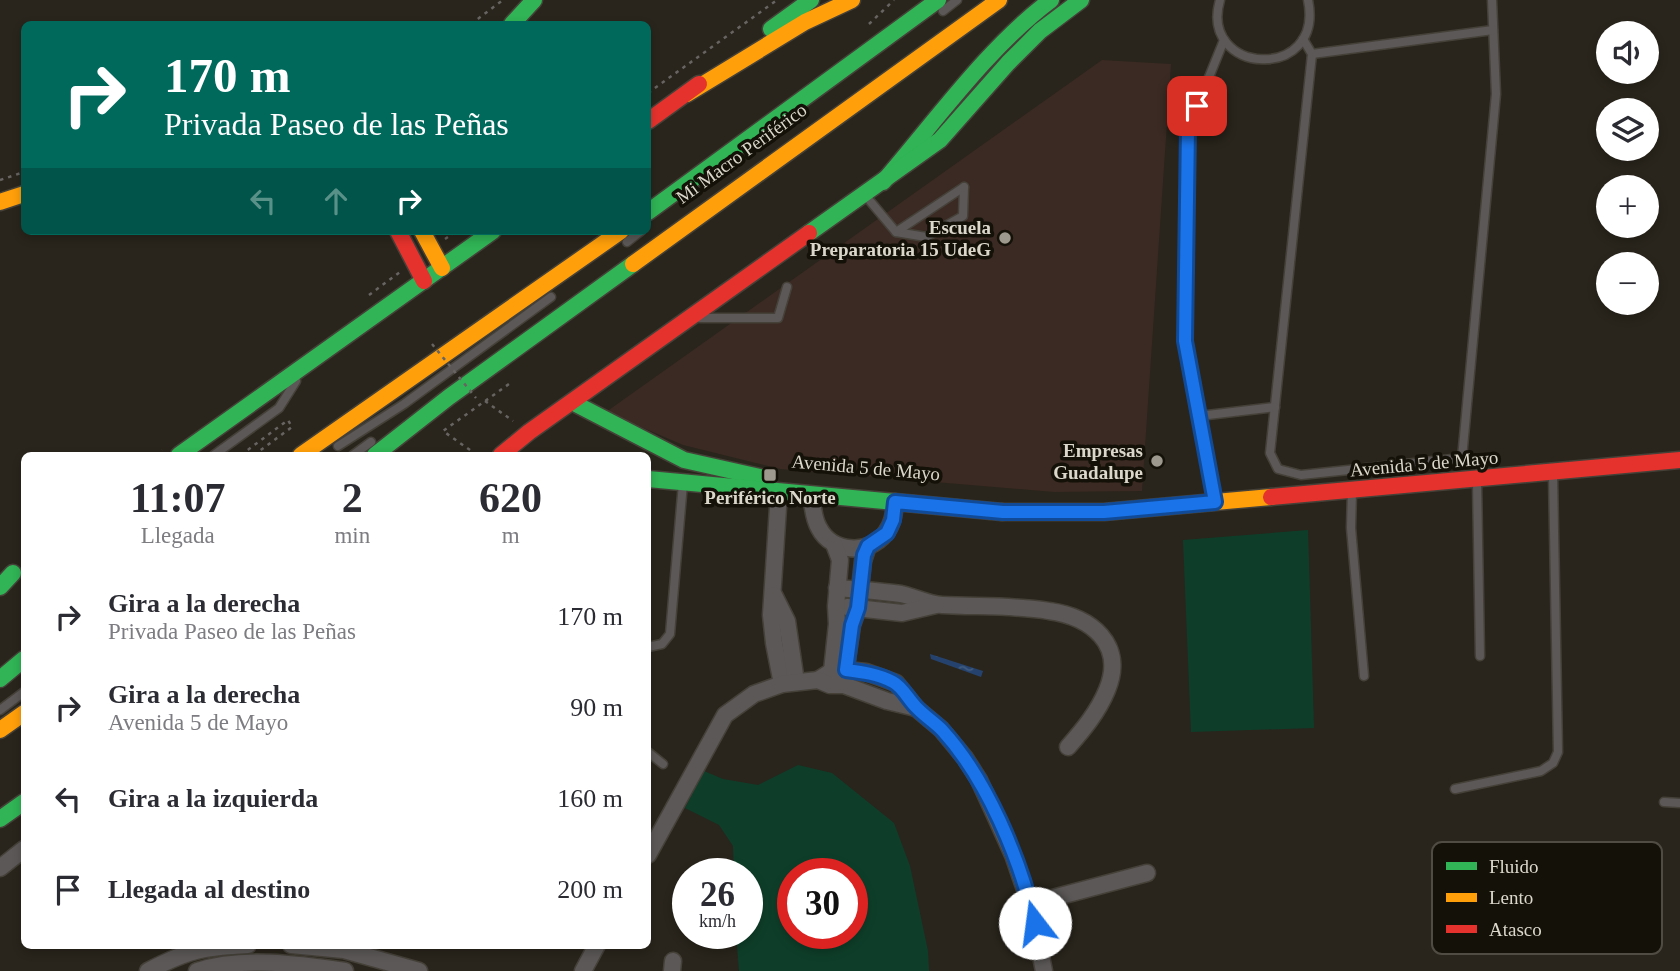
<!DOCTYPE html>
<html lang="es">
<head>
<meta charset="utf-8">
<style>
	:root { --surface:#fff; --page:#f2f2f3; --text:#2b2b33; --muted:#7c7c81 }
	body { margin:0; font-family:"Times New Roman",serif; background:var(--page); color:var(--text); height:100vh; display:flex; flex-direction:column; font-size:26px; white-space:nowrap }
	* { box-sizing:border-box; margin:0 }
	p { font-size:23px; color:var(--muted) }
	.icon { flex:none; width:38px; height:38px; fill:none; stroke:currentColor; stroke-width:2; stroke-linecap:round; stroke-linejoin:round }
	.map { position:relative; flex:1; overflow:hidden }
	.side { position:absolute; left:21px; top:452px; width:630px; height:497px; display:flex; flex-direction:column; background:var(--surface); border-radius:10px; box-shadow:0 4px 10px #0003 }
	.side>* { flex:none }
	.guide { position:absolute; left:21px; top:21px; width:630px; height:214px; border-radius:10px; box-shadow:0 4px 10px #0003; background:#00695c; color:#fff; overflow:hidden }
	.tools { position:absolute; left:1596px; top:21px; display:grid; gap:14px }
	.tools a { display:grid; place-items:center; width:63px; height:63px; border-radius:50%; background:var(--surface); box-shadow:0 4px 10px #0003; font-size:35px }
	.speed { position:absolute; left:672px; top:858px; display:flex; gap:14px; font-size:35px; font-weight:700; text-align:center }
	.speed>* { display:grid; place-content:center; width:91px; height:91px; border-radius:50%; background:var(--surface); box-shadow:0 4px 10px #0003; line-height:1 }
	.speed small { font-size:18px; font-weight:400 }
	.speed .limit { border:10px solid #d22; background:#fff; color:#111 }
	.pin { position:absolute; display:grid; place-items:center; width:60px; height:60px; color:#fff; margin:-30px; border-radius:14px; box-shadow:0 4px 10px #0006 }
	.me { position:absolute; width:77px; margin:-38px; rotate:345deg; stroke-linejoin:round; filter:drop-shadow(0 0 5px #0008) }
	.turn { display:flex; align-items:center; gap:24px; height:147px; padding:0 28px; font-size:32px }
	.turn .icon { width:91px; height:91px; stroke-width:2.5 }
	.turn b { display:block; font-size:49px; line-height:60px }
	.lanes { display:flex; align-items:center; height:66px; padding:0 28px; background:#0003; justify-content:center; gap:35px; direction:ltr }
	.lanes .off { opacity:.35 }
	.eta { display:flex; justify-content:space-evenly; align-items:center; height:119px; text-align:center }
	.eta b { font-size:42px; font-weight:600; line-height:49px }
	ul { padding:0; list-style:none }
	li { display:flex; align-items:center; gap:21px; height:91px; padding:0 28px }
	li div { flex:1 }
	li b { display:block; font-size:26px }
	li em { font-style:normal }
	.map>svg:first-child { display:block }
	.education { fill:#3a2a23 }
	.green { fill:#0e3e29; fill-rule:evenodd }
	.water { fill:url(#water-ripples) }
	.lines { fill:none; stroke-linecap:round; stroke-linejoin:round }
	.lane-casing { stroke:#454139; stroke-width:11 }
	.street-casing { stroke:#454139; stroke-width:19 }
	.fast-casing { stroke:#454139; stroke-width:19 }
	.slow-casing { stroke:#454139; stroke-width:19 }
	.jam-casing { stroke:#454139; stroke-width:19 }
	.path { stroke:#676462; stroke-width:2.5; stroke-dasharray:3.5 5; stroke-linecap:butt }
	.lane { stroke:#5c5858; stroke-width:8 }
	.street { stroke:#5c5858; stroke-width:16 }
	.fast { stroke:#30b455; stroke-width:16 }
	.slow { stroke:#ff9f0a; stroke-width:16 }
	.jam { stroke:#e5322d; stroke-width:16 }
	.path-bridge { stroke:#676462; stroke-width:2.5; stroke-dasharray:3.5 5; stroke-linecap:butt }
	.route-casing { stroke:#114b97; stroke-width:18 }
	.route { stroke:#1a73e8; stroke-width:12 }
	.poi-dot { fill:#9d998e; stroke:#141109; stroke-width:2.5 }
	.labels { text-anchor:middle; stroke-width:7; stroke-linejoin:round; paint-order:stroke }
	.street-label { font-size:19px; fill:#dbd7cb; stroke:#141109 }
	.poi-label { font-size:19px; font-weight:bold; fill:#dbd7cb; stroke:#141109; text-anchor:end }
	.key { fill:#141109; stroke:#504c43; stroke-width:2 }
	.key-label { font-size:19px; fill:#dbd7cb }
</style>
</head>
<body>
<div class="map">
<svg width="1680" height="971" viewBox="0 0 1680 971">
	<defs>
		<pattern id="water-ripples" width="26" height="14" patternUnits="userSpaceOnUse" patternTransform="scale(1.75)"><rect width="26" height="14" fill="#24426d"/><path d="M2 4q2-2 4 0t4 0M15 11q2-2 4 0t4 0" fill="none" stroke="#435d80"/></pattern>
	</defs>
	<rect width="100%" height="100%" fill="#29251c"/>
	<!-- education -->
	<path class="education" d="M1102 60 1171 64 1142 491 1054 492 780 469 683 445 606 412Z"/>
	<!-- green -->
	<g class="green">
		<path d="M1308 530 1314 728 1191 732 1183 540Z"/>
		<path d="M798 765 832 773 894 823 910 866 928 951 929 971H739L736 933H747V873H734L733 846 719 825 685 808 704 771 723 779 758 785ZM793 873H852V933H793Z"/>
	</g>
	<!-- water -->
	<path class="water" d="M930 654 983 671 981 677 931 659Z"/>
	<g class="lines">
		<defs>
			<g id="lane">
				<path d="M1220 0C1198 75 1325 83 1308 0"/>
				<path d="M943 11 957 0"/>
				<path d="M1303 39 1312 54 1270 453 1278 469 1301 475 1462 458 1496 94 1492 0"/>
				<path d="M1312 54 1493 30"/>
				<path d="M865 195 896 232 926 237 963 216 964 187"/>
				<path d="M896 232 964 187"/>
				<path d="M627 242 641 231"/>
				<path d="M700 318H778L787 287"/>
				<path d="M1199 416 1275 407"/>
				<path d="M338 446 404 404 551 297"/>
				<path d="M214 455 279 408 296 381"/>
				<path d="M353 455 371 442"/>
				<path d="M1477 482 1480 656"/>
				<path d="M1352 491 1351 528 1364 676"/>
				<path d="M1214 499 1185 341 1188 129 1224 40"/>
				<path d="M648 647 662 644 670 634 683 483"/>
				<path d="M0 710 24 692"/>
				<path d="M648 752 663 764"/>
				<path d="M1455 789 1541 771 1553 763 1558 752 1553 475"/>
				<path d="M1664 802 1680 803"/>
			</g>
			<g id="street">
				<path d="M779 492 771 615 774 643 782 684"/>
				<path d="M811 495C813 506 813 518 819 528 832 553 868 555 885 534 893 524 894 514 895 502"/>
				<path d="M837 588C858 590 880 591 901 594 915 597 928 604 942 605 978 607 1014 605 1049 611 1091 617 1126 644 1107 690 1098 712 1083 730 1068 747"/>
				<path d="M774 595 787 621 796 682"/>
				<path d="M847 607 902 613 936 605"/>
				<path d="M844 679 852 625 858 608 863 561 868 546"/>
				<path d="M818 680 832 671 846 670 866 672 896 683 916 708 941 729 965 758 979 780 1013 855 1030 904 1044 971"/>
				<path d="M831 680 837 624 836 606 840 560 834 544"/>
				<path d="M648 855 725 715 754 694 782 684 818 680 830 685H844L887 701 916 708"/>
				<path d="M0 868 24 849"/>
				<path d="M1030 904 1147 873"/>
				<path d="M291 945 344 950 419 971"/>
				<path d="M148 971C188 950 203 947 248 945"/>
				<path d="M197 971C243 956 298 964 345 971"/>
				<path d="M583 971 597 945"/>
				<path d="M672 971 673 961"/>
			</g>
			<g id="fast">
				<path d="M512 24 534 0"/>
				<path d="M771 29 811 0"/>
				<path d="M883 182C935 122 988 47 1051 0"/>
				<path d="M648 212 938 0"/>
				<path d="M809 233 940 140 1008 63 1040 31 1081 0"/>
				<path d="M572 402 684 460 764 478"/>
				<path d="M179 455 493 231"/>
				<path d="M375 455 449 397 633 264"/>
				<path d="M648 479 1002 512"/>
				<path d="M0 587 13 573"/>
				<path d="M0 679 24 659"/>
				<path d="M0 819 24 802"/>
			</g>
			<g id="slow">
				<path d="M687 94 805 22 852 0"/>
				<path d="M0 202 24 194"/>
				<path d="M422 231 442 268"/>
				<path d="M633 264 999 0"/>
				<path d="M301 455 621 231"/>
				<path d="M1002 512H1104L1271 497"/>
				<path d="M0 730 24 713"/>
			</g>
			<g id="jam">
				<path d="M648 121 699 84"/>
				<path d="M398 231 424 281"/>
				<path d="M501 455 529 432 809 233"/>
				<path d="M1271 497 1680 460"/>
			</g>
		</defs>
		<!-- lane casing -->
		<use href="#lane" class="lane-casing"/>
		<!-- street casing -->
		<use href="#street" class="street-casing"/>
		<!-- fast casing -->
		<use href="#fast" class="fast-casing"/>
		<!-- slow casing -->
		<use href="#slow" class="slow-casing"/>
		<!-- jam casing -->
		<use href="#jam" class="jam-casing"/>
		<!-- path -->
		<g class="path">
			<path d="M471 24 503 0"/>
			<path d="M869 24 894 0"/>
			<path d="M648 93 777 0"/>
			<path d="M0 180 24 172"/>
			<path d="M445 239 457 231"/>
			<path d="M369 295 400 272"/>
			<path d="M485 401 513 421"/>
			<path d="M155 455 162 450"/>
			<path d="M241 455 288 420 292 427 254 455"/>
			<path d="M477 455 443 431 509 384 507 382"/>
		</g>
		<!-- lane -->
		<use href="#lane" class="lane"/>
		<!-- street -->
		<use href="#street" class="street"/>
		<!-- fast -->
		<use href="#fast" class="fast"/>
		<!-- slow -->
		<use href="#slow" class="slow"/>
		<!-- jam -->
		<use href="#jam" class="jam"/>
		<!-- path-bridge -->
		<path class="path-bridge" d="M432 344 476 398"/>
	</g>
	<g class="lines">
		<defs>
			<path id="route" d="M1035 923C1020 859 987 779 942 730 935 723 926 717 918 709 909 701 903 687 893 682 878 674 862 672 846 670L852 625 858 608 864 555 868 546 887 533 893 520 895 502 1003 512H1104L1215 502 1185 341 1188 129 1197 106"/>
		</defs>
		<!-- route casing -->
		<use href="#route" class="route-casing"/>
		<!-- route -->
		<use href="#route" class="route"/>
	</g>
	<!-- markers -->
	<g class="poi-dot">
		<circle cx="1005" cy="238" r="7"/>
		<circle cx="1157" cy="461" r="7"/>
		<rect x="763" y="468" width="14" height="14" rx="3.5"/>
	</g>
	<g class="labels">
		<!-- street labels -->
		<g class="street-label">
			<text transform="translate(741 153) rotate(-36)" y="7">Mi Macro Periférico</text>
			<text transform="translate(1424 463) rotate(-5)" y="7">Avenida 5 de Mayo</text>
			<text transform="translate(866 467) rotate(5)" y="7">Avenida 5 de Mayo</text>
		</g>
		<!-- poi labels -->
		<g class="poi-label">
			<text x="991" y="234">Escuela<tspan x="991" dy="22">Preparatoria 15 UdeG</tspan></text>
			<text x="1143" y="457">Empresas<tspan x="1143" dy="22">Guadalupe</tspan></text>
			<text x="770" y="504" text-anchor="middle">Periférico Norte</text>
		</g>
	</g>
	<!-- legend -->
	<rect x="1432" y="842" width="230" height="112" rx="10" class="key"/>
	<rect x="1446" y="862" width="31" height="8" fill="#30b455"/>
	<rect x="1446" y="893" width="31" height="9" fill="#ff9f0a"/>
	<rect x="1446" y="925" width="31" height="8" fill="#e5322d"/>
	<g class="key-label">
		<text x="1489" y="873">Fluido</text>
		<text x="1489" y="904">Lento</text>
		<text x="1489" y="936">Atasco</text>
	</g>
</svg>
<div class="tools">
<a><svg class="icon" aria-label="sound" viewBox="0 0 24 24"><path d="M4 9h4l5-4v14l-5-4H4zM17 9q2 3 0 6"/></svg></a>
<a><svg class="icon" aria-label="layers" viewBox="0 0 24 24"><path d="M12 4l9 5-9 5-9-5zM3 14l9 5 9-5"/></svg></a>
<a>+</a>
<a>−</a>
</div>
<div class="speed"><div>26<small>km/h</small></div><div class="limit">30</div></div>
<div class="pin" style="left:1197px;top:106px;background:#d93025"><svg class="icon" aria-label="arrive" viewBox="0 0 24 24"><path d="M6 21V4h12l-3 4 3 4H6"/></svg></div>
<svg class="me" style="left:1035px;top:923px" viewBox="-20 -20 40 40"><circle r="19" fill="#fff"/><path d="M0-13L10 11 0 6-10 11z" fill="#1a73e8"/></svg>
<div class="guide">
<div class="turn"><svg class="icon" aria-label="right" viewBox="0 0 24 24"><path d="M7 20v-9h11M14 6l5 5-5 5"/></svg><div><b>170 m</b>Privada Paseo de las Peñas</div></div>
<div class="lanes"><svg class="icon off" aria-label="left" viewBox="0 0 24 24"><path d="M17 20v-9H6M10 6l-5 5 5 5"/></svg><svg class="icon off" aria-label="ahead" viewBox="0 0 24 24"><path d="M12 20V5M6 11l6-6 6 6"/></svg><svg class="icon" aria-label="right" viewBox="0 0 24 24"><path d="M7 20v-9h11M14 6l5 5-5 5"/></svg></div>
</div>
<section class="side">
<div class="eta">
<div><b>11:07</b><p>Llegada</p></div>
<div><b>2</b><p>min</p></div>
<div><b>620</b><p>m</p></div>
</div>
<ul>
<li><svg class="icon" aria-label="right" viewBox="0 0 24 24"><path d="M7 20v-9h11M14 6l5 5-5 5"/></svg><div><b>Gira a la derecha</b><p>Privada Paseo de las Peñas</p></div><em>170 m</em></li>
<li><svg class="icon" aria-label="right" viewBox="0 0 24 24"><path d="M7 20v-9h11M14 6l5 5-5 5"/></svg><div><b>Gira a la derecha</b><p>Avenida 5 de Mayo</p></div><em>90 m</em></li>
<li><svg class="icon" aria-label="left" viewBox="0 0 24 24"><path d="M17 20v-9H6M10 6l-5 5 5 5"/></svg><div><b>Gira a la izquierda</b></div><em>160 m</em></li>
<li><svg class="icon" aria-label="arrive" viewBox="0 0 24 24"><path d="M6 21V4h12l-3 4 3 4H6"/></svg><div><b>Llegada al destino</b></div><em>200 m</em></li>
</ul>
</section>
</div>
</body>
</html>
